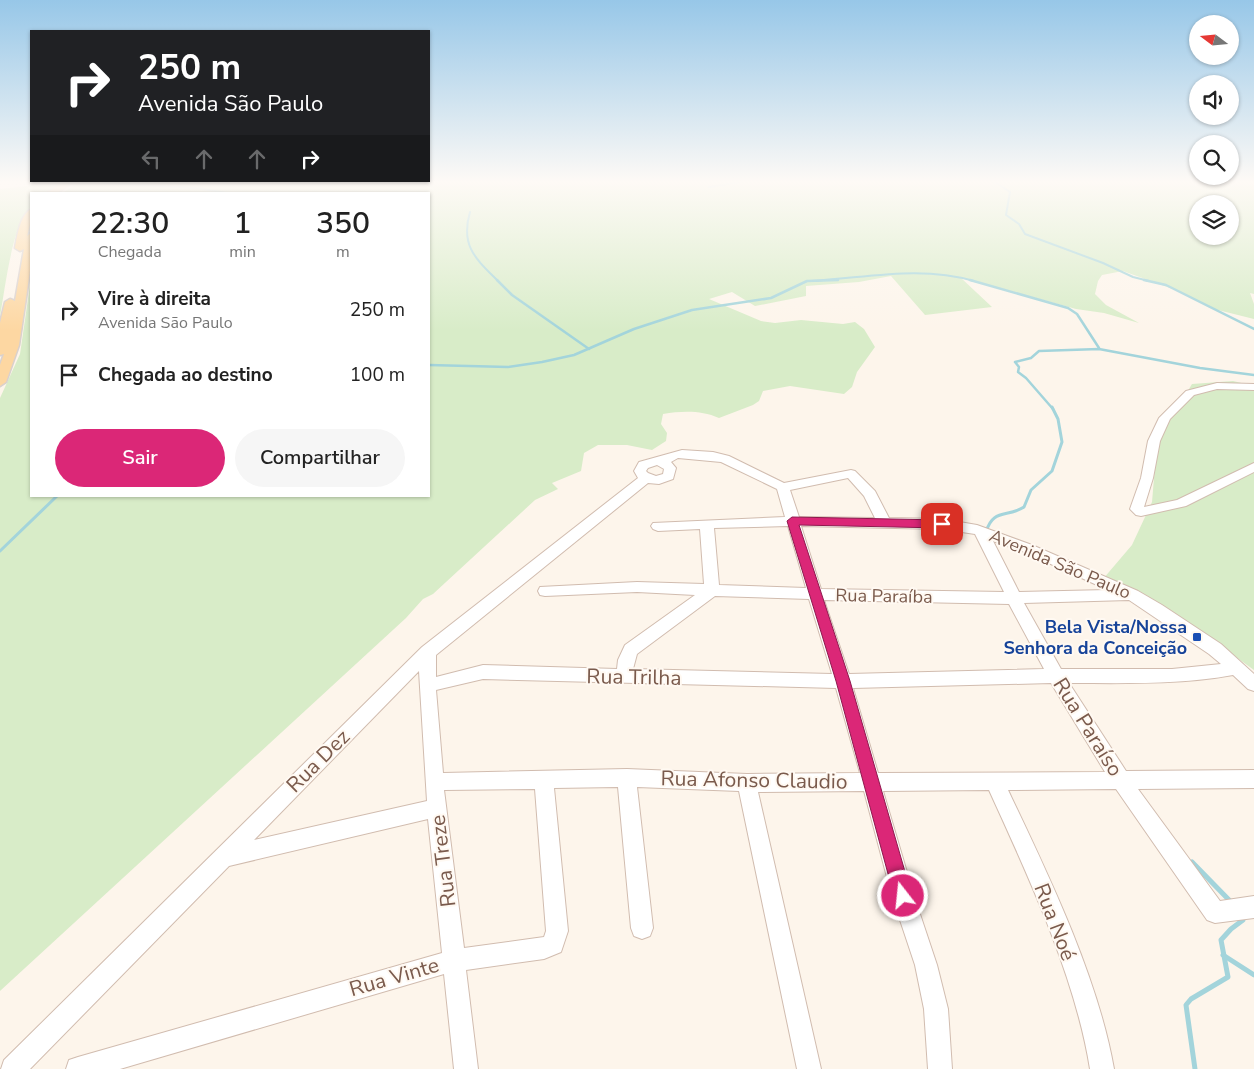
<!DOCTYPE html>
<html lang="pt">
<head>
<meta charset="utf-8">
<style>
	:root { --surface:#fff; --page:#f6f6f6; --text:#222; --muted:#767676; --accent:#db2777 }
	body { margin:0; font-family:"Nunito Sans",sans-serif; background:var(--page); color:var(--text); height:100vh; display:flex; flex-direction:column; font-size:19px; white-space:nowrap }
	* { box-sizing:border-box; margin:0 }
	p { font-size:16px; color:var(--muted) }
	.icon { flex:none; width:28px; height:28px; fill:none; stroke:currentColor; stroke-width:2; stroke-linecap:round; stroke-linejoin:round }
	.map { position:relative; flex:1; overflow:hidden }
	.side { position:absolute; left:30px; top:192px; width:400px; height:305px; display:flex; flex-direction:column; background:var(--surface); border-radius:0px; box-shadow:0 1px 4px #0004 }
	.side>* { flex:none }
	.top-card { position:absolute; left:30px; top:30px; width:400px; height:152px; border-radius:0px; box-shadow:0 1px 4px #0004; background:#202124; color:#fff; overflow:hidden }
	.needle { width:32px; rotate:286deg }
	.tools { position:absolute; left:1189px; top:15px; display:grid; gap:10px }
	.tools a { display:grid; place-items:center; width:50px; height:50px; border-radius:50%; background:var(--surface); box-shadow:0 1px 4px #0004; font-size:25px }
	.pin { position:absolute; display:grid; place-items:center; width:42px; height:42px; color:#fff; margin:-21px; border-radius:10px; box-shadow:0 2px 8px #0006 }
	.me { position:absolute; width:55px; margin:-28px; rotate:344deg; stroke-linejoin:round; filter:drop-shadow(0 0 4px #0008) }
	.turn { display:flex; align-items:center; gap:18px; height:105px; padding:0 25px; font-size:22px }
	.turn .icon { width:65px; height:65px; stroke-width:2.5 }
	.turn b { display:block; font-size:35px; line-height:42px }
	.lanes { display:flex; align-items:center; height:48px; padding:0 25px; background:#0003; justify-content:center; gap:25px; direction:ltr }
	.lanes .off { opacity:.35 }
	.eta { display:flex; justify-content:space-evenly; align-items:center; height:85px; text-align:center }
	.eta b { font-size:30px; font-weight:600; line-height:35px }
	.cta { display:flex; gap:10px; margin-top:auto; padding:10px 25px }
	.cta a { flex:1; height:58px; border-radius:30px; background:var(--accent); color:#fff; font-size:20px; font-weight:600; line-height:58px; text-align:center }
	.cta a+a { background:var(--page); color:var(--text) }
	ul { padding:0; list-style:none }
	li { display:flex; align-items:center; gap:15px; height:65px; padding:0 25px }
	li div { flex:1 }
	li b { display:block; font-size:19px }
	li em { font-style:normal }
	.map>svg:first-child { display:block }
	.green { fill:#d8ecc8; fill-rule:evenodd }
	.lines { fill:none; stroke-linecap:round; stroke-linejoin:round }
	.stream-far3 { stroke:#a3d4db; stroke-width:2 }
	.stream-far2 { stroke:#a3d4db; stroke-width:2.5 }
	.stream-far1 { stroke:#a3d4db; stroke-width:3 }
	.stream { stroke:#a3d4db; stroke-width:5 }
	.minor-casing { stroke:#d1bcaf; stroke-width:2 }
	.major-casing { stroke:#dad1cd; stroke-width:3 }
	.minor { fill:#fff; fill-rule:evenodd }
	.major { fill:#fdd7a2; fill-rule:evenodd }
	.route { fill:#db2777; stroke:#8e194d }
	.transit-dot { fill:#1a4fb4; stroke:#fff9f2; stroke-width:2 }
	.labels { text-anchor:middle; stroke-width:4; stroke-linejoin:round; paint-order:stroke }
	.street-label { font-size:18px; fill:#7a5a4c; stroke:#fff9f2 }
	.transit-label { font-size:18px; font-weight:bold; fill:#164399; stroke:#fff9f2; text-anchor:end }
	.near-street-label { font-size:21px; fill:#7a5a4c; stroke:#fff9f2 }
</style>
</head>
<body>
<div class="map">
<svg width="1254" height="1069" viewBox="0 0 1254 1069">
	<rect width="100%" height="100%" fill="#fdf5eb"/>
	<!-- green -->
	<g class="green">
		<path d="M62 182 46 194H31V207C12 223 5 290 0 316V189Z"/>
		<path d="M79 182H1254V294L1250 293 1254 304V319L1210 308 1181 292 1123 271 1102 275 1098 281 1095 294 1106 305 1139 323 1104 313 1076 309 960 277 992 307 925 315 891 276 859 282 806 286V296L755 306 732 292 709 299 761 321 775 323 801 320 843 324 855 322 864 329 875 347 857 372 852 387 844 394 790 386 763 391 759 401 753 405 719 418C701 410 682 411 663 414L661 424 667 433 666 441 652 450 627 445H598L584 453 581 471 552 483 558 489 535 500 433 594 423 599 406 618 0 991V398L20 354 31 278V496H429V194H61ZM1198 204H1230V236H1198Z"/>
		<path d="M1233 381 1254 386V670L1172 611 1103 579 1132 545 1152 502 1157 442 1192 384Z"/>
	</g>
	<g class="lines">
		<!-- stream-far3 -->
		<g class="stream-far3">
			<path d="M995 182 1010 192 1006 215 1019 224 1025 234 1103 263 1133 277 1149 281"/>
			<path d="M105 183 197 188 233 194"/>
			<path d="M709 187 740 182"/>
			<path d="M470 212C460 246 476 259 498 281"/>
			<path d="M811 281C866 278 920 265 974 281"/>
		</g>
		<!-- stream-far2 -->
		<g class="stream-far2">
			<path d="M497 280 512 295 589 349"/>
			<path d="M970 280 1068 308 1077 314 1099 348"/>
			<path d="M1144 280 1166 285 1254 329"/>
			<path d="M429 365 508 367 542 362 574 355 634 329 692 310 771 298 807 281 838 280"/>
			<path d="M1053 409 1026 378 1018 372 1019 367 1015 362 1031 358 1039 351 1099 349 1200 368 1254 375"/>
		</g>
		<!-- stream-far1 -->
		<g class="stream-far1">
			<path d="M986 532C993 508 1007 518 1024 507L1031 490 1052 471 1062 442 1058 419 1052 407"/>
			<path d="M0 551 57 496"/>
		</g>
		<!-- stream -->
		<g class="stream">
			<path d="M1192 862 1231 902"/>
			<path d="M1223 955 1254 975"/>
			<path d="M1195 1069 1186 1005 1191 999 1228 977 1221 940 1231 929 1243 920V917"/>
		</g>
		<defs>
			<g id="minor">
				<path d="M1217 383 1254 384V390L1217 389 1194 395 1170 419 1160 441 1153 478 1144 507 1177 500 1254 463V472L1186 506 1141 516 1136 515 1130 509 1141 478 1148 441 1159 418 1186 391Z"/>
				<path d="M682 450 713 452 729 456 784 483 851 470 855 471 875 491 889 518 942 519 977 525 1032 545 1138 591 1162 605 1221 644 1254 674V691L1248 689 1233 675C1179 685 1124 683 1069 683L1126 771 1254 770V788L1138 789 1220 901 1254 896V918L1215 923 1207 920 1116 789 1008 790C1048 874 1098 977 1114 1069H1090C1075 975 1028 876 989 790L883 791 914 896 937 965 948 1009 952 1069H928L924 1009 915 965 892 896 864 791 758 792 821 1069H797L739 791 637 787 653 928 650 936 642 939 634 936 631 928 618 787 554 788 568 931 561 952 544 959 466 970 478 1069H454L444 974 120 1069H66L69 1060 78 1057 442 953 428 819 229 866 30 1069H1L4 1060 422 647 638 478 634 471 639 462ZM678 458 721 462 777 489 785 517 653 523 651 526 653 529 658 531 700 529 704 584 637 582 540 587 538 591 540 595 545 596 637 592 695 595 625 645 618 660 617 669 483 665 436 677V655L648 483 659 484 673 479 676 468 671 462ZM657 465 664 469 663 474 656 476 648 473 646 471 648 468ZM848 478 864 496 875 518 799 517 790 490ZM788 526 806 588 719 585 714 528ZM801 526 942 529 975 534 1004 592 821 589ZM993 541 1022 551 1108 590 1019 592ZM715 596 809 599 832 674 633 669 637 654ZM824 600 1009 604 1044 669 849 674ZM1129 600 1209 654 1221 664 1172 669H1061L1024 603ZM419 671 427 801 254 840ZM483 679 836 688 860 773 747 774 627 769 443 773 436 690ZM1051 683 1105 772 878 773 853 688ZM535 789 546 931 544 937 464 948 444 790Z"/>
			</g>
			<g id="major">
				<path d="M63 182H72L56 194H46Z"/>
				<path d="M31 209V221L27 236 31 233V264L19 345 6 382 0 386V365L4 354 0 355V323L5 302 10 299 15 301 24 249 20 251 15 248C17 237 20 215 31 209Z"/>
			</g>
		</defs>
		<!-- minor casing -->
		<use href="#minor" class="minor-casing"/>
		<!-- major casing -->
		<use href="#major" class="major-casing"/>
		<!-- minor -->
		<use href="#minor" class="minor"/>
		<!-- major -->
		<use href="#major" class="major"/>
	</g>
	<!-- sky -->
	<linearGradient id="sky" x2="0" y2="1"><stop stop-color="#97c7e8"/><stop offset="0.55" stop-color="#fefaf6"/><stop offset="1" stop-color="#fefaf6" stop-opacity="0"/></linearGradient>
	<rect width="1254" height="331" fill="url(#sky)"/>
	<!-- route -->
	<path class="route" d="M792 517 942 520 948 524 942 528 799 525 850 681 912 896 909 902 903 904 897 902 894 896 836 681 787 521Z"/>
	<!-- markers -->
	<rect class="transit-dot" x="1192" y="632" width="10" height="10" rx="2.5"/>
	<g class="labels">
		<!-- street labels -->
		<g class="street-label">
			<text transform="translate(1060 564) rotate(23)" y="6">Avenida São Paulo</text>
			<text transform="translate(884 596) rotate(1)" y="6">Rua Paraíba</text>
		</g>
		<!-- transit labels -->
		<g class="transit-label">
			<text x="1187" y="633">Bela Vista/Nossa<tspan x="1187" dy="21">Senhora da Conceição</tspan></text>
		</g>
		<!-- near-street labels -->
		<g class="near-street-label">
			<text transform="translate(634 677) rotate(1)" y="7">Rua Trilha</text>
			<text transform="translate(1088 727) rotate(58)" y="7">Rua Paraíso</text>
			<text transform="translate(318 761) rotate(-45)" y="7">Rua Dez</text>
			<text transform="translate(754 780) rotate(1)" y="7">Rua Afonso Claudio</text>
			<text transform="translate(443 861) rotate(-97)" y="7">Rua Treze</text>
			<text transform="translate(1055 922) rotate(69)" y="7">Rua Noé</text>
			<text transform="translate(394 977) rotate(-16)" y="7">Rua Vinte</text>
		</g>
	</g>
</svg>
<div class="tools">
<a><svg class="needle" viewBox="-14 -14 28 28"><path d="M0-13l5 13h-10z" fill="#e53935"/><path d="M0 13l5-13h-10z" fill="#767676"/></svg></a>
<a><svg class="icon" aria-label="sound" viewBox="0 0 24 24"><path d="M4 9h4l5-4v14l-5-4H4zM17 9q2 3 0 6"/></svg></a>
<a><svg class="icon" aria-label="search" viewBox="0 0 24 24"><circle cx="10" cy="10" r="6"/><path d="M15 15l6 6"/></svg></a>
<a><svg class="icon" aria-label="layers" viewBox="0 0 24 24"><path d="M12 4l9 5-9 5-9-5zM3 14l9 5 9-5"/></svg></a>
</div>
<div class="pin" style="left:942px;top:524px;background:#d93025"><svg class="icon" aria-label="arrive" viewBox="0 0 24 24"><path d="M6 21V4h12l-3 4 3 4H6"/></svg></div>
<svg class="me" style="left:903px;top:896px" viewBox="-20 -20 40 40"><circle r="17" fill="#db2777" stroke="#fff" stroke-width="3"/><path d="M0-11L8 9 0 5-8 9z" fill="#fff"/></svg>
<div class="top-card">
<div class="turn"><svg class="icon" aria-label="right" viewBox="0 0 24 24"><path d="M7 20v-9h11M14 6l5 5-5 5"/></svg><div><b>250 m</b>Avenida São Paulo</div></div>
<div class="lanes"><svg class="icon off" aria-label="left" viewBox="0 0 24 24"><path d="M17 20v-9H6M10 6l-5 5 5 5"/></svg><svg class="icon off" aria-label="ahead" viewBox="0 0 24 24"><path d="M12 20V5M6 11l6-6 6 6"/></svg><svg class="icon off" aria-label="ahead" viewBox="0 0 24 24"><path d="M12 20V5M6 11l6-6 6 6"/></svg><svg class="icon" aria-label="right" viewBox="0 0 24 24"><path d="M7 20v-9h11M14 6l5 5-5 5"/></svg></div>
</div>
<section class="side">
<div class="eta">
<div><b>22:30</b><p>Chegada</p></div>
<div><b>1</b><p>min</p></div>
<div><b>350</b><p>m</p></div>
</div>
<ul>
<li><svg class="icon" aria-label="right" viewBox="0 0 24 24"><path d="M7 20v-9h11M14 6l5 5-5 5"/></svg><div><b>Vire à direita</b><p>Avenida São Paulo</p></div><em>250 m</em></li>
<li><svg class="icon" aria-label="arrive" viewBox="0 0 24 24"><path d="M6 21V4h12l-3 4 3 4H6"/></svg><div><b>Chegada ao destino</b></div><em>100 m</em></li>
</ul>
<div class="cta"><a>Sair</a><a>Compartilhar</a></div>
</section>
</div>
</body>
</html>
